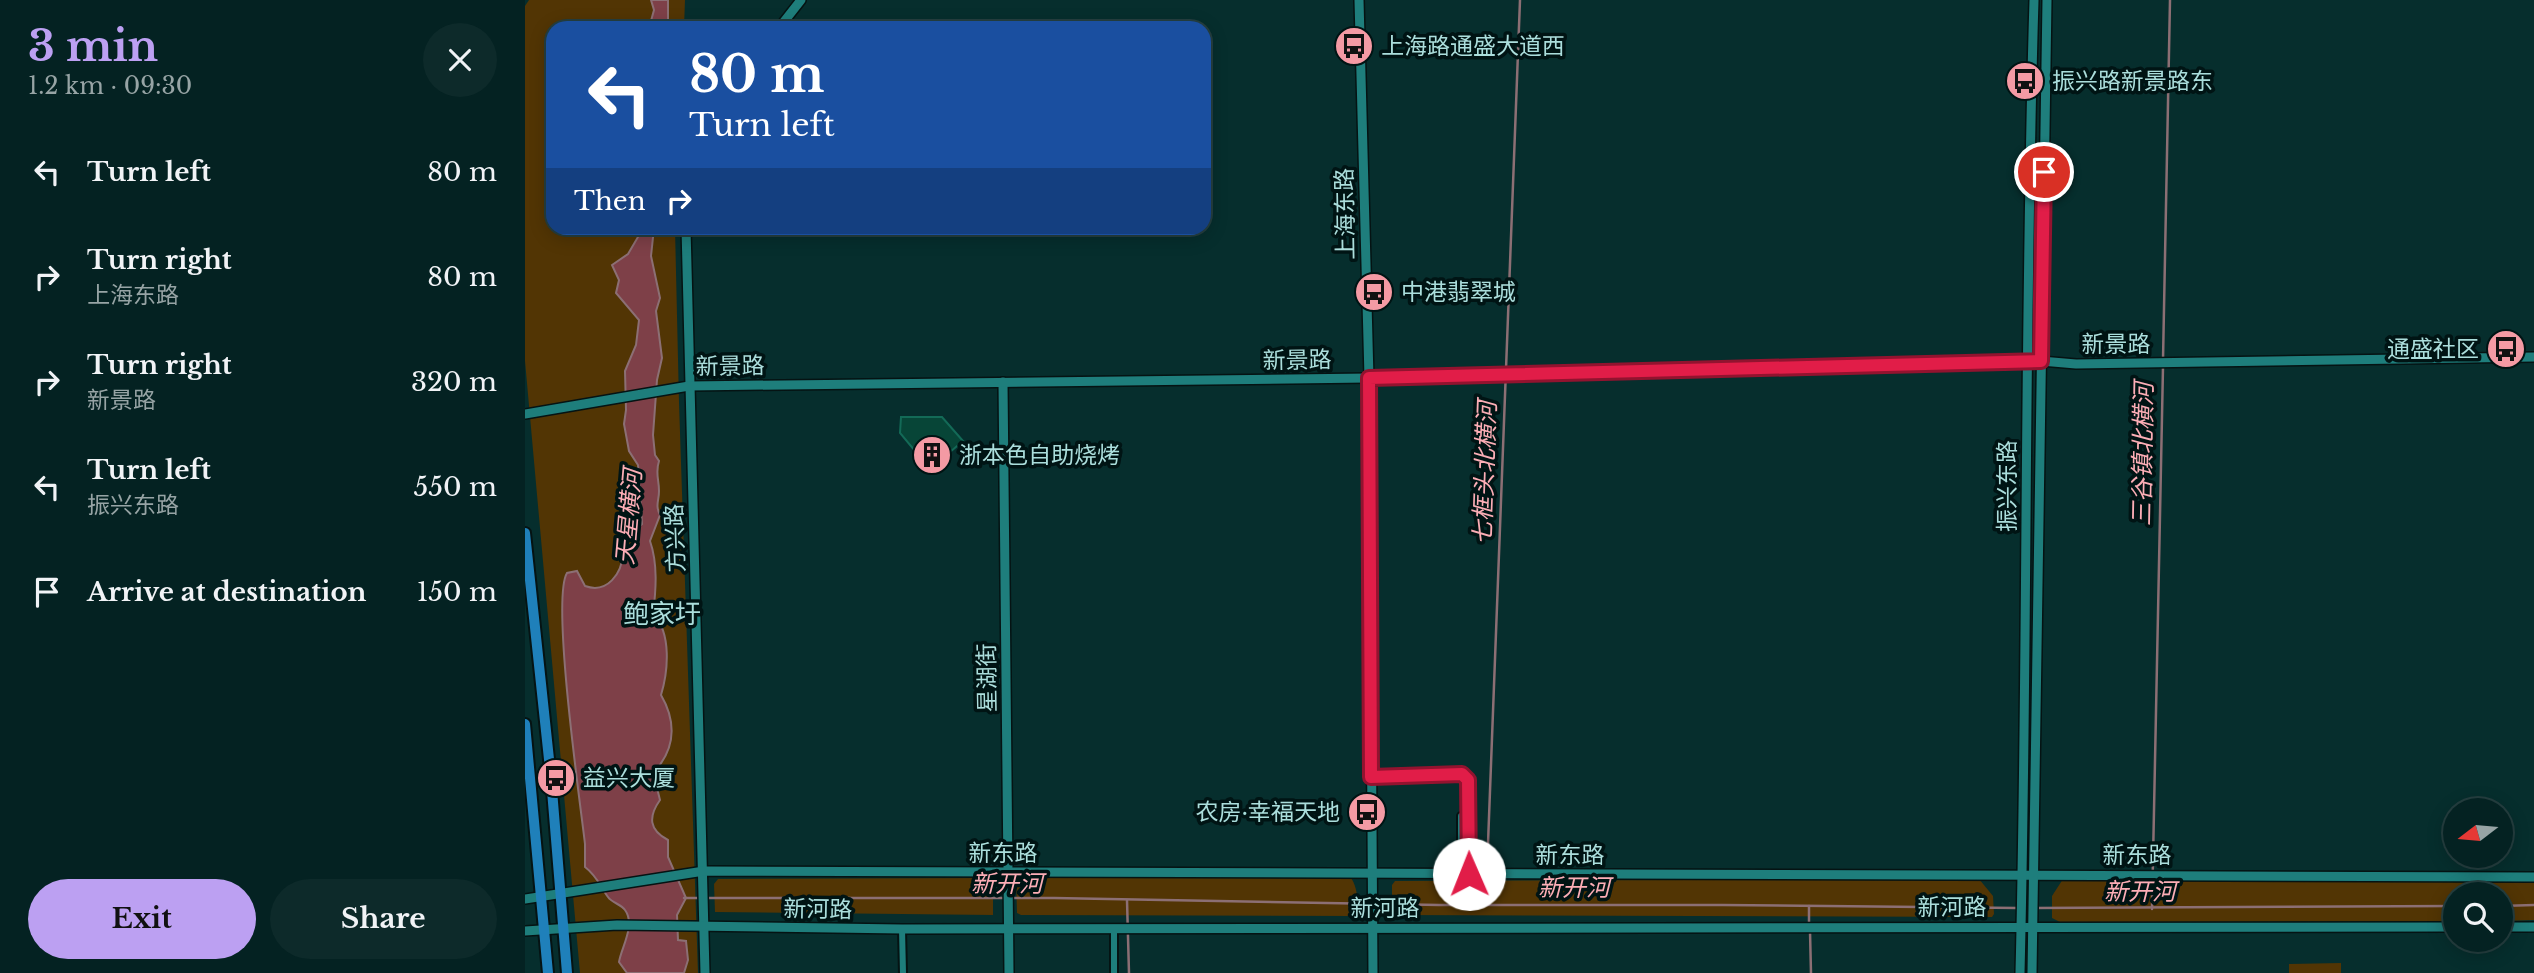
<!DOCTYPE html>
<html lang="en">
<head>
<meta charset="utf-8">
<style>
	:root { --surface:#042222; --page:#0d2a2a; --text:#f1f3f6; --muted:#97a4a5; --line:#253f40; --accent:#bca0f2 }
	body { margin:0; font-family:"Libre Baskerville","Noto Sans SC",serif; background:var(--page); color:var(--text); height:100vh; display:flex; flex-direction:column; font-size:26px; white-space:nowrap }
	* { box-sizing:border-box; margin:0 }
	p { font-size:23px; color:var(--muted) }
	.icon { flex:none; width:38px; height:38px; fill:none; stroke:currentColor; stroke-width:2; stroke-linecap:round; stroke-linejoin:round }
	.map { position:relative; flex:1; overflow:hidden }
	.drawer { display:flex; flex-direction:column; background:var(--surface); width:525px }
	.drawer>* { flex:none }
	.guide { position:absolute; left:21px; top:21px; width:665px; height:214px; border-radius:21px; box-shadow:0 4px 18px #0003,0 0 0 2px var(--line); background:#1a4fa0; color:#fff; overflow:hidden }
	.needle { width:46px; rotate:254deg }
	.fabs { position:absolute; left:1918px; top:798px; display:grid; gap:14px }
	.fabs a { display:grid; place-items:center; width:70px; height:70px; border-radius:50%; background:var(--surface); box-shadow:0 4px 18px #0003,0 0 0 2px var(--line); font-size:35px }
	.pin { position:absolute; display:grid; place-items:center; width:60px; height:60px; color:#fff; margin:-30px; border:4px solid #fff; border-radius:50%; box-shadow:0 2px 7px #0007 }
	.me { position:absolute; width:77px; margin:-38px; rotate:359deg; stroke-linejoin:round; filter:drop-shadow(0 0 5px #0008) }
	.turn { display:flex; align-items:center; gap:24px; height:147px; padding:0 28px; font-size:32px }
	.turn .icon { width:91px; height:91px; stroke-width:2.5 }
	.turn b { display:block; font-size:49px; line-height:60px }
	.then { display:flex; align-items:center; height:66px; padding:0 28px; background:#0003; gap:14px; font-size:26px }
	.round { display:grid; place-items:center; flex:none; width:74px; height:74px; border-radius:37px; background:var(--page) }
	.head { display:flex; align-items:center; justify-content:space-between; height:119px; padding:0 28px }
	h1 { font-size:42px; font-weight:800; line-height:52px; color:var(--accent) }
	.button { display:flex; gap:14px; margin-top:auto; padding:14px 28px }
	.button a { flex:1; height:80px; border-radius:42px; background:var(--accent); color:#111; font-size:28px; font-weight:800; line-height:80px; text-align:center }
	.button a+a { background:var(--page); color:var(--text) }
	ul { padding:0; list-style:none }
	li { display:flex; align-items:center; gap:21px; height:105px; padding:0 28px }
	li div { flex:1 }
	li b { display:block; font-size:26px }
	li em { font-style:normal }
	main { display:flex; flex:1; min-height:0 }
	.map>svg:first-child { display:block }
	.green { fill:#523504 }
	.water { fill:#7e4048; stroke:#8c6f74; stroke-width:2 }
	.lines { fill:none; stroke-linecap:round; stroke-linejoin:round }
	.stream { stroke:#8c6f74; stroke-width:2.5 }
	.building { fill:#074537; stroke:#136a57; stroke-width:2 }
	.street-casing { stroke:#051313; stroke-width:10 }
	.secondary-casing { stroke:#051313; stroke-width:12 }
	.primary-casing { stroke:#051313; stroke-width:14 }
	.street { stroke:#1e7e7c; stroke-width:6 }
	.secondary { stroke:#1e7e7c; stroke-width:9 }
	.primary { stroke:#1f80ba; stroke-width:10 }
	.route-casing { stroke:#92132f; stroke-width:18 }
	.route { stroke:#e11d48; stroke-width:12 }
	.labels { text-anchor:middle; stroke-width:7; stroke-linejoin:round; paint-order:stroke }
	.poi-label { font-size:23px; fill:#abdedc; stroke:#001414; text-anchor:start }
	.street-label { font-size:23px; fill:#abdedc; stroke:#001414 }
	.water-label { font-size:24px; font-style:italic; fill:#fcaeb6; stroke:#001414 }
	.quarter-label { font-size:26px; fill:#abdedc; stroke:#001414 }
</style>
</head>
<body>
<main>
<section class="drawer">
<div class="head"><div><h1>3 min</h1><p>1.2 km · 09:30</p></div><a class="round"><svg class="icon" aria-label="close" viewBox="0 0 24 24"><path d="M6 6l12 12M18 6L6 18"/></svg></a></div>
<ul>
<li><svg class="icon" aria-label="left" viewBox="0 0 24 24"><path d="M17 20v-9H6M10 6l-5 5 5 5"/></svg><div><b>Turn left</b></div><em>80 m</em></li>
<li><svg class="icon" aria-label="right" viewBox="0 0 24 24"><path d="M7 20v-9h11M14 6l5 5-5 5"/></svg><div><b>Turn right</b><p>上海东路</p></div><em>80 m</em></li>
<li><svg class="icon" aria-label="right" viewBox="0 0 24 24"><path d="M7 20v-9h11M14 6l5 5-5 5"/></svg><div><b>Turn right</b><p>新景路</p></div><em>320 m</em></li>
<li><svg class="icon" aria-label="left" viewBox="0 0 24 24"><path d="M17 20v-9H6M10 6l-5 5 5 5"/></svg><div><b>Turn left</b><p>振兴东路</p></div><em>550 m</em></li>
<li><svg class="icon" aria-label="arrive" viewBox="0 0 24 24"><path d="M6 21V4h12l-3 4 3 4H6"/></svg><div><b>Arrive at destination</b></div><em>150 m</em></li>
</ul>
<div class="button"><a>Exit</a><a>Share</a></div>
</section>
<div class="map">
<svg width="2009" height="973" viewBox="0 0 2009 973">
	<rect width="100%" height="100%" fill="#062e2d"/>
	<!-- green -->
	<g class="green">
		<path d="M4 0H160L159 28H28V228H150L154 402 173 973H55L0 361V6Z"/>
		<path d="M493 877 826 878C833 888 834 905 829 916L496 915 492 913 491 880Z"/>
		<path d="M468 878V915L190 912 189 884 193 879Z"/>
		<path d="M1454 879 1468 896 1469 914 1467 917 871 915 867 912V885L870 881Z"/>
		<path d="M1538 879 2009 882V920L1976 921V894H1930V921L1535 922 1527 918V896Z"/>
		<path d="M1816 963V973H1764V964Z"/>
	</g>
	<!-- water -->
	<g class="water">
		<path d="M126 0H143V28H124L129 10Z"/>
		<path d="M110 228H129L126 256 135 298 131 311 137 358 132 380 128 435 130 455 134 461C130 473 134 479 134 491 134 501 130 505 135 515L125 541C133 564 131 590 128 614 147 633 143 672 136 695 150 719 151 744 134 766L136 777 131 784 135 800C123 817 124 830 143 840V857L161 898 152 915 153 940 161 941 163 960 159 973H102L94 962C96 948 111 925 100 910 96 904 87 903 83 897 75 886 72 876 60 867V844C55 801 26 599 42 573L52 571 60 586C82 594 97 574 98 553L108 546 107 533 117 524 113 465 104 451 99 424 101 410 100 371 111 345 114 320 91 293 94 280 87 265 103 254 113 237Z"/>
	</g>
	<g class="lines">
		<!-- stream -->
		<g class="stream">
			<path d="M1638 360 1645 0"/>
			<path d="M962 870 995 0"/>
			<path d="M159 898H529L914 905H1197L1493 908"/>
			<path d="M602 900 604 973"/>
			<path d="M961 905 962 877"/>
			<path d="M1284 906V924"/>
			<path d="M1976 906 2009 905"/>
			<path d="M1500 908 1930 906"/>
			<path d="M1627 909 1638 367"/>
			<path d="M1285 931 1286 973"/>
		</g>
	</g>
	<!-- building -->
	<path class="building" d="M376 417H417L438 441 405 469 375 433Z"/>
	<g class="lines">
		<defs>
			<g id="street">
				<path d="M846 777 937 774 943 780 944 874"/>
				<path d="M936 816V848L943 858"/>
				<path d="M377 929 378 973"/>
				<path d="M589 973V928"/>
			</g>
			<g id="secondary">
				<path d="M834 0 844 378 848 973"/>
				<path d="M254 28 276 0"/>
				<path d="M161 228 180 973"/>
				<path d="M478 382 484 973"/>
				<path d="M0 414 164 386 844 378 1516 361 1551 364 2009 357"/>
				<path d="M0 899 179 871 2009 877"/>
				<path d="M1976 927H2009"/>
				<path d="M0 931 92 925 377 929 1930 927"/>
				<path d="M1495 973C1503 649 1499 324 1509 0"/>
				<path d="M1507 973 1522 0"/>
			</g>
			<g id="primary">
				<path d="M0 533 26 778 42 973"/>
				<path d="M0 724 23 973"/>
			</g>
		</defs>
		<!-- street casing -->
		<use href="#street" class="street-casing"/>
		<!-- secondary casing -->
		<use href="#secondary" class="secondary-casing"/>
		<!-- primary casing -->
		<use href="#primary" class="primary-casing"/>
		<!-- street -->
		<use href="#street" class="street"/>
		<!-- secondary -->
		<use href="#secondary" class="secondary"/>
		<!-- primary -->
		<use href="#primary" class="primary"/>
	</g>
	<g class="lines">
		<defs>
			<path id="route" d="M944 874 943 780 937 774 846 777 844 378 1516 361 1519 172"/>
		</defs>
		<!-- route casing -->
		<use href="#route" class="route-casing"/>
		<!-- route -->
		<use href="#route" class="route"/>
	</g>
	<!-- icons -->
	<defs>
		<symbol id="bus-disc" viewBox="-11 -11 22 22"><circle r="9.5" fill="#f49aa4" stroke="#001414"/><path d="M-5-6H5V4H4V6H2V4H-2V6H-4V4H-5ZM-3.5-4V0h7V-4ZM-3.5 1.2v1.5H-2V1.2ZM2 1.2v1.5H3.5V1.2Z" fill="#111"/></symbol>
		<symbol id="building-disc" viewBox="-11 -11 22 22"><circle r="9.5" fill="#f49aa4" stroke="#001414"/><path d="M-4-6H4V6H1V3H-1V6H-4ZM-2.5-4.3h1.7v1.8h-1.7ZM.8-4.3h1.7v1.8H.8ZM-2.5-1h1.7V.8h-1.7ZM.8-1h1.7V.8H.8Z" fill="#111"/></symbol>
	</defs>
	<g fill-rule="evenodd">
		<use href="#bus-disc" x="807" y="24" width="44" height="44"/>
		<use href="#bus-disc" x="1478" y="59" width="44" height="44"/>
		<use href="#bus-disc" x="827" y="270" width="44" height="44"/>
		<use href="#bus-disc" x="1959" y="327" width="44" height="44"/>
		<use href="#building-disc" x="385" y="433" width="44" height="44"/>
		<use href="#bus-disc" x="9" y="756" width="44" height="44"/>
		<use href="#bus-disc" x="820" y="790" width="44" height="44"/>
	</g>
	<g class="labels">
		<!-- poi labels -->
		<g class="poi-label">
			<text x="856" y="54">上海路通盛大道西</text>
			<text x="1527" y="89">振兴路新景路东</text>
			<text x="876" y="300">中港翡翠城</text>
			<text x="1954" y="357" text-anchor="end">通盛社区</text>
			<text x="434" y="463">浙本色自助烧烤</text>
			<text x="58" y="786">益兴大厦</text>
			<text x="815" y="820" text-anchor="end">农房·幸福天地</text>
		</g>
		<!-- street labels -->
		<g class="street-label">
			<text transform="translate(820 214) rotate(-91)" y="8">上海东路</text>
			<text x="1591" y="352">新景路</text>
			<text transform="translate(772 360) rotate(-1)" y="8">新景路</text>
			<text transform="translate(205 366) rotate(-1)" y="8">新景路</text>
			<text transform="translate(1482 486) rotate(-90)" y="8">振兴东路</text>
			<text transform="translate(150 538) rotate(-92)" y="8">方兴路</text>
			<text transform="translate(462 678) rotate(-91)" y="8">星湖街</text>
			<text x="478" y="861">新东路</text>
			<text x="1045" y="863">新东路</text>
			<text x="1612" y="863">新东路</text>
			<text x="1427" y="915">新河路</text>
			<text x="860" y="916">新河路</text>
			<text transform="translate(293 909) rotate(1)" y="8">新河路</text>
		</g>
		<!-- water labels -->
		<g class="water-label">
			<text transform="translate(1618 454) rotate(-89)" y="8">三谷镇北横河</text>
			<text transform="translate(960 473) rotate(-88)" y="8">七框头北横河</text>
			<text transform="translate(104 517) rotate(-85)" y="8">天星横河</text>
			<text x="482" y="892">新开河</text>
			<text x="1049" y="896">新开河</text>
			<text x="1615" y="900">新开河</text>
		</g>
		<!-- quarter labels -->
		<g class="quarter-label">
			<text x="137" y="623">鲍家圩</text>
		</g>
	</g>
</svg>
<div class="fabs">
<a><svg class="needle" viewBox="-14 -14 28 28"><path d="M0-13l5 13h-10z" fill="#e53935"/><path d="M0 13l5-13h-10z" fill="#97a4a5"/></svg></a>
<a><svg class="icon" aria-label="search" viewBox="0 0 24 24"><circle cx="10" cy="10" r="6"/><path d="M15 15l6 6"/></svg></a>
</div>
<div class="pin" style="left:1519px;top:172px;background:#d93025"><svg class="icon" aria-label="arrive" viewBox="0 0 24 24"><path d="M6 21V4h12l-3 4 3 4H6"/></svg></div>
<svg class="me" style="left:944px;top:874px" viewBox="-20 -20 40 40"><circle r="19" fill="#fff"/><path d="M0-13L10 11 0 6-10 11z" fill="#e11d48"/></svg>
<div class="guide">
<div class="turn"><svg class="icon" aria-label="left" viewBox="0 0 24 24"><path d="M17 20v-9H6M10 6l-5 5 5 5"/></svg><div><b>80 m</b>Turn left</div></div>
<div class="then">Then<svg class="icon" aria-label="right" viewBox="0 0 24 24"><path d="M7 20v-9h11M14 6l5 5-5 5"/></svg></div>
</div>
</div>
</main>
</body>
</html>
